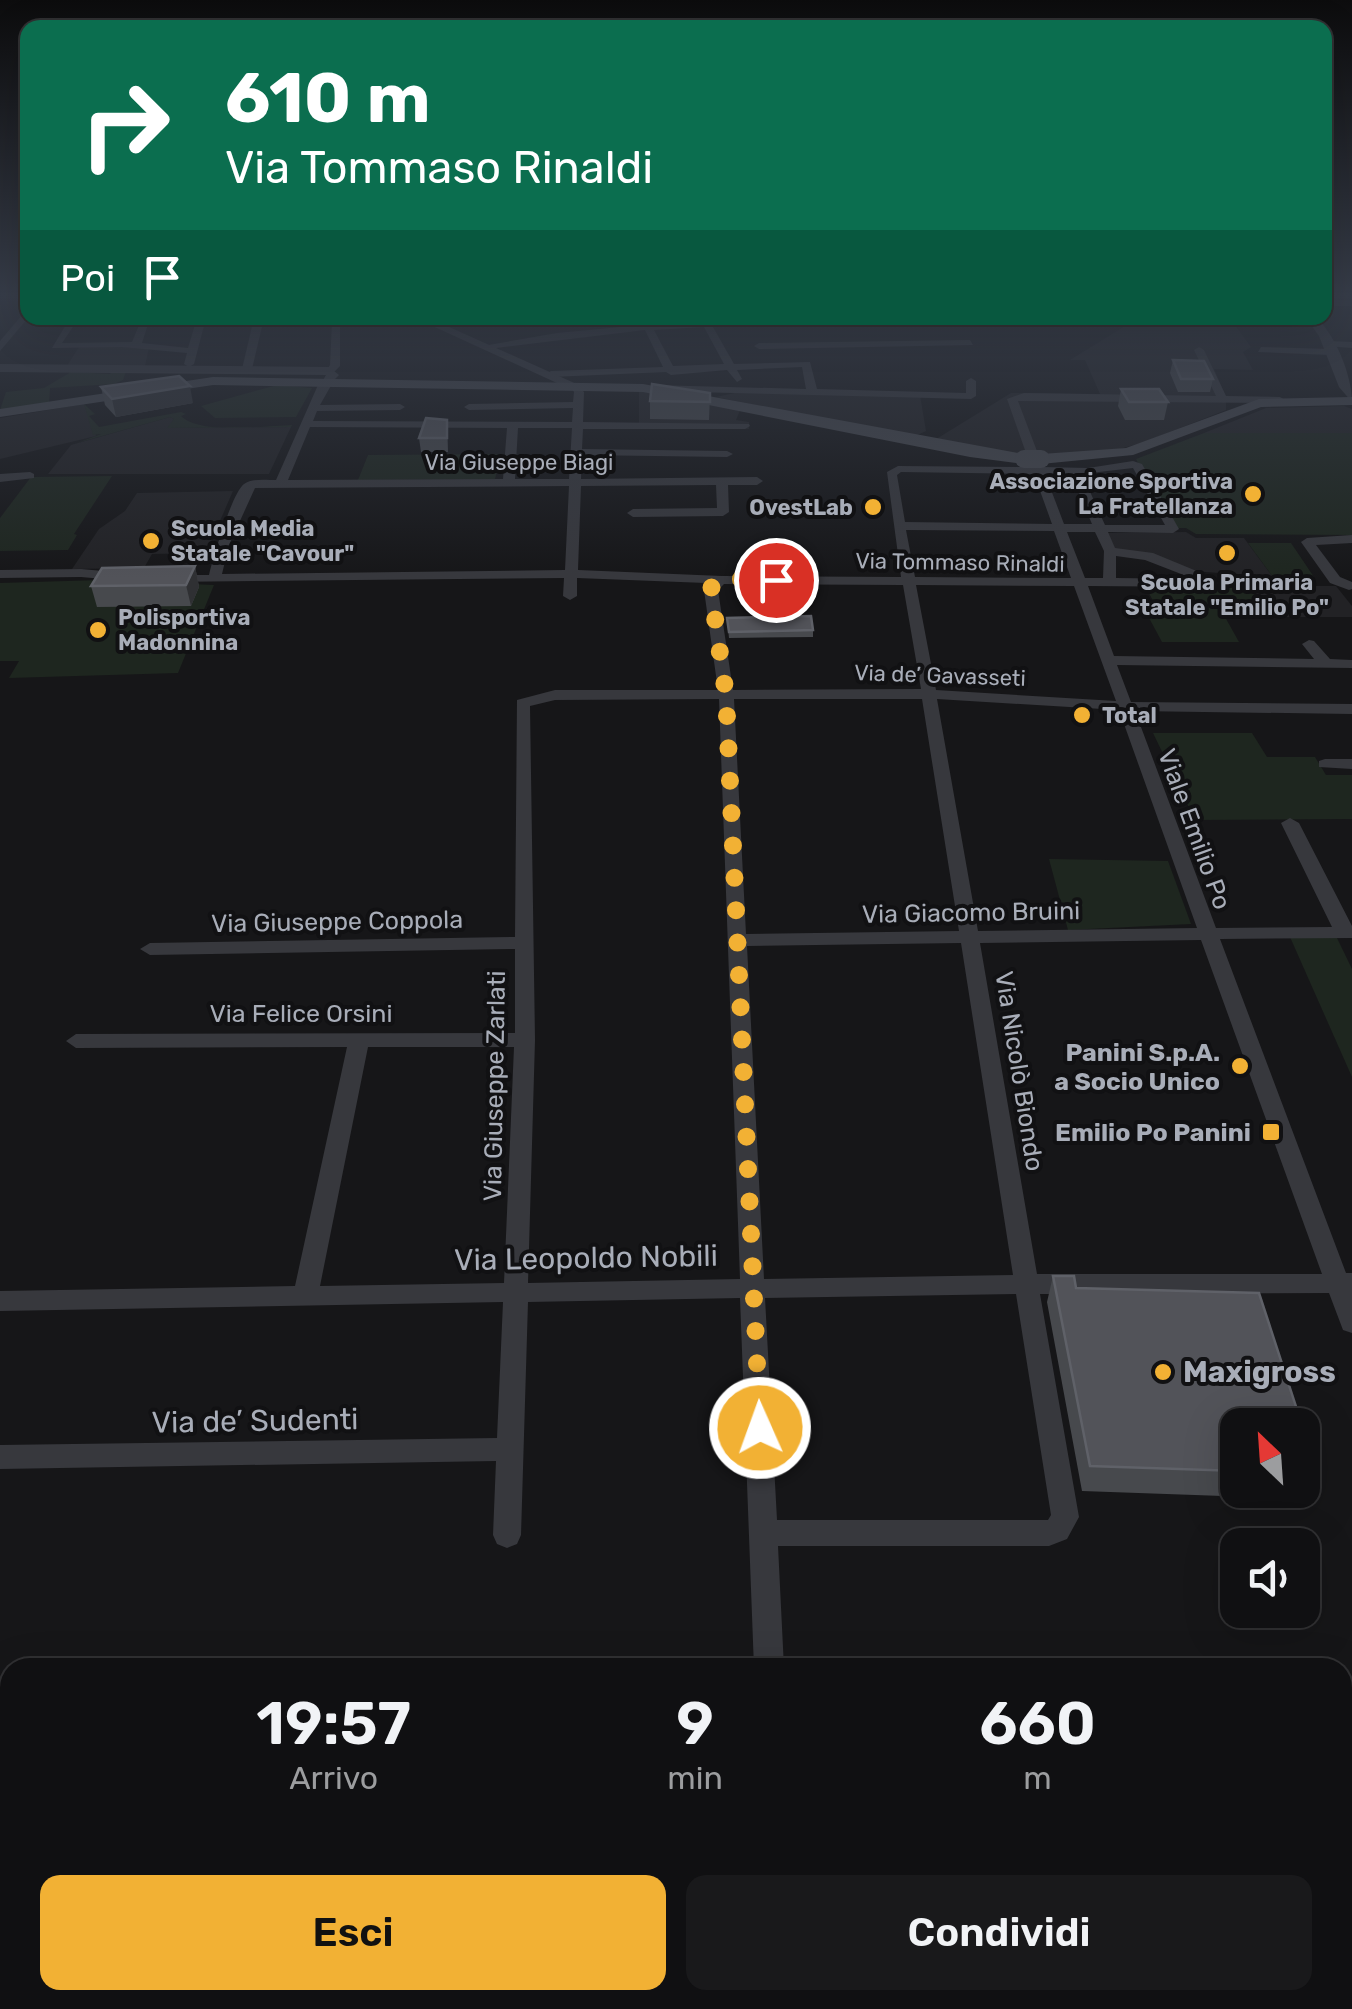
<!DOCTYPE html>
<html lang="it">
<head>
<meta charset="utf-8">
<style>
	:root { --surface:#101012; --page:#19191b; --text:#f1f3f6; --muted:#9c9d9f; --line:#303032; --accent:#f2b134 }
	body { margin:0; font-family:Rubik,sans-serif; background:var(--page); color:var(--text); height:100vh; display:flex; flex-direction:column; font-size:38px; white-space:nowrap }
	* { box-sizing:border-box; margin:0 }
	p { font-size:32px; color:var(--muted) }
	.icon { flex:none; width:55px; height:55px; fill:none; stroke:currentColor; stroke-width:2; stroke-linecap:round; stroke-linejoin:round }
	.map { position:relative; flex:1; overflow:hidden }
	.panel { position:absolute; left:0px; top:1658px; width:1352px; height:352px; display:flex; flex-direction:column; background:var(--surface); border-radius:30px 30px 0 0; box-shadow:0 10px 40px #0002,0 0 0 2px var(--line) }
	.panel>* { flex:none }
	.hud { position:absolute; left:20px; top:20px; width:1312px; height:305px; border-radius:20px; box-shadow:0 10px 40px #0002,0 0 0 2px var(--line); background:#0b6e4f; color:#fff; overflow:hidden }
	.needle { width:65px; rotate:335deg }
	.tools { position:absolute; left:1220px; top:1408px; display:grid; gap:20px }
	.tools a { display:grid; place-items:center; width:100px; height:100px; border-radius:20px; background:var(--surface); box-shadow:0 10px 40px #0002,0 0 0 2px var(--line); font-size:50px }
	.pin { position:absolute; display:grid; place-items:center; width:85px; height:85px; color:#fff; margin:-42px; border:5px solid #fff; border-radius:50%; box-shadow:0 2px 10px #0007 }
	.me { position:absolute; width:110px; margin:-55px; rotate:358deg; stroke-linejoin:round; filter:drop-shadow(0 0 8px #0008) }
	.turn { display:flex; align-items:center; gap:35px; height:210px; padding:0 40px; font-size:45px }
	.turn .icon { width:130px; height:130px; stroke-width:2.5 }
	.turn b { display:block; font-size:70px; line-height:85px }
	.then { display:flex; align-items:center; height:95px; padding:0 40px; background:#0003; gap:20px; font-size:38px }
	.eta { display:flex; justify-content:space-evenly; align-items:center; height:170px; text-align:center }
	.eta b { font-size:60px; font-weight:600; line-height:70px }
	.primary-button { display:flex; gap:20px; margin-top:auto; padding:20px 40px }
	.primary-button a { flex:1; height:115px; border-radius:20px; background:var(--accent); color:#111; font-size:40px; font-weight:600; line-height:115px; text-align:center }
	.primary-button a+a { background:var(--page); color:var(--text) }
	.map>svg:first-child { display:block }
	.built { fill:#222225 }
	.green { fill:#1e261f }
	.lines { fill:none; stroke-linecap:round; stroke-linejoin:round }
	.minor { fill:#37383d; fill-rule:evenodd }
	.tertiary { fill:#37383d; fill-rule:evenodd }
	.secondary { fill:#45474d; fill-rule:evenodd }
	.secondary-bridge { stroke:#45474d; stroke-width:18 }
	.wall { fill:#47494d }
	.shaded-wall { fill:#2f3033 }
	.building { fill:#525359; stroke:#5f6168; stroke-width:2.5 }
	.route { stroke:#f2b134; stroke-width:18; stroke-dasharray:0 32.4 }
	.poi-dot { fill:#f2b134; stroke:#111113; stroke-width:4 }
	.labels { text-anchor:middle; stroke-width:8; stroke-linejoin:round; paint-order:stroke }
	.far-street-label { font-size:22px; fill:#a8adb8; stroke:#111113 }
	.far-poi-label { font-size:22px; font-weight:bold; fill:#a8adb8; stroke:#111113; text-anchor:start }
	.street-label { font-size:25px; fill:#a8adb8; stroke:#111113 }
	.poi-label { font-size:25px; font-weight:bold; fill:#a8adb8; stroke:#111113; text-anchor:end }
	.near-street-label { font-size:30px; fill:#a8adb8; stroke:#111113 }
	.near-poi-label { font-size:30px; font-weight:bold; fill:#a8adb8; stroke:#111113; text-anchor:start }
</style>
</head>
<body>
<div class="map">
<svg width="1352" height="2009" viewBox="0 0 1352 2009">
	<rect width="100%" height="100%" fill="#161618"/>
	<!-- built -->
	<g class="built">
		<path d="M1138 318H1304L1312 325 1234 324 1251 347 1243 352 1253 370 1214 369 1226 397V410L1142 443 1108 452 1018 455 933 441 1011 393 1100 394 1085 360H1070Z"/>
		<path d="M79 347 121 346 149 347 145 366H67Z"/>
		<path d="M639 391 741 408 736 420 749 422V429L639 427Z"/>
		<path d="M744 391 920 395 926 431 913 437 716 397Z"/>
		<path d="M84 404 96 436 0 459V418Z"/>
		<path d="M1344 406 1352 409V433H1204L1266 408Z"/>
		<path d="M170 417 174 419 169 428 291 427 269 474H48L71 445Z"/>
		<path d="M233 491 206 553 152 554 144 568 72 569 99 529 125 511 137 493Z"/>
		<path d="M1186 532 1196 538H1244L1273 577 1192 571 1112 548 1108 533Z"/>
		<path d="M1249 586H1336L1352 606V617H1270Z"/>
	</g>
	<!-- green -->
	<g class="green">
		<path d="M113 371H126L123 380 114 384 50 388 49 403 0 410 6 392 44 388 71 372 110 374Z"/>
		<path d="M277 385 312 388 296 417 215 418 201 406Z"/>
		<path d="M84 404 95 414 89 416 99 427 181 412 186 414 181 416C201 435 262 426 292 425L291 427 167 428 174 419 170 417 77 443 101 434 93 435Z"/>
		<path d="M1204 433H1352V535L1196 534 1186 528H1173L1136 459Z"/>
		<path d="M501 454 495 479 358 480 368 455Z"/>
		<path d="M112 476 74 534 77 535 68 550 0 551V518L31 477Z"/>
		<path d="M1248 543H1291L1314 577H1273Z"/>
		<path d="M100 580 214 585 178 673 9 678 19 661H0V583Z"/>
		<path d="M1146 588H1251L1270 617H1225L1239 642H1162L1148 616 1161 615Z"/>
		<path d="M1153 733H1252L1267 757H1315L1326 775H1352V819L1195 820Z"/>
		<path d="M1049 859 1168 861 1191 924 1068 930Z"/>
		<path d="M1290 937 1337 938 1352 969V1077Z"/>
		<path d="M536 2000H734L735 2009H536Z"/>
	</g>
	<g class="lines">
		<!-- minor -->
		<g class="minor">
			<rect x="1325" y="300" width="27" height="6"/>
			<path d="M28 308V318L0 351V341Z"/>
			<path d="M70 318H79L62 343 132 342 142 318H150L142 343 188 348 197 318H238L205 322 194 364 189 367 184 364 187 353 122 347 52 348Z"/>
			<path d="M254 318H264L252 369 247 372 242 369Z"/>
			<path d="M389 318H426L340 326V366L333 373H325L330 365 332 322Z"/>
			<path d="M640 318H648L651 324 701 322 700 318H708L710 321 1060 319 1065 322 1060 325 713 327 734 364 810 362 817 389 966 393V381L971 378 976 381V396L971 399 653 391 648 388 653 385 806 389 802 367 737 370 742 379 737 382 727 370 671 375 666 372 551 377 546 374 551 371 663 367 645 330 488 349 483 346 557 333 642 325ZM704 327 724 364 673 366 654 330Z"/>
			<path d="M970 340 973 345 759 349 754 346 759 343Z"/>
			<path d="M1329 341 1352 342V348L1326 346Z"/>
			<path d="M1199 347 1204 350 1226 396 1280 397 1285 400 1280 403 1018 401 1043 467 1088 468 1133 461 1142 464 1179 529 1173 533 1108 532 1115 548 1153 553 1199 572 1201 575 1194 579H1212L1219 583 1212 587 1088 586 1114 656 1314 659 1302 644 1309 640 1314 641 1330 659 1352 660V668L1117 665 1131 702 1352 704V714L1135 711 1216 928 1332 927 1281 823 1290 818 1299 823 1352 926V938L1220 939 1346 1273H1352V1333L1343 1330 1329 1293 1040 1294 1079 1517 1067 1539 1049 1546H778L784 1668H754L740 1298 528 1302 521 1535 517 1544 507 1548 497 1544 493 1535 496 1461 0 1469V1445L497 1438 503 1302 0 1311V1291L295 1286 347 1047 76 1048 66 1041 76 1034 515 1033V949L150 955 140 949 150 943 515 937 517 700 555 690H718L704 590 706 583 577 578V596L570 600 563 596 564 578 165 582 163 579 170 575H209C213 558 232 493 244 484 252 478 267 480 276 480L318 385 328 379 333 382 320 405 400 404 405 407 400 410 317 411 313 421 572 422 573 408 469 410 464 407 469 404 573 402 574 392 570 386 575 383 584 392 583 422 749 424 750 426 745 429H583L582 449 727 451 733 454 727 457 582 455 581 479 757 477 763 481 757 485H728L729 512 723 516 633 517 627 513 633 509 717 508 716 485 581 486 578 570 722 576 901 577 887 472 898 466 1031 467 1007 399 1024 393 1216 396 1194 350ZM310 427 507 428 503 479 288 480ZM518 428H572L569 479H515ZM1133 468 1165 525H1105L1082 474ZM901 472 1034 474 1052 524 905 522 897 475ZM1045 474H1071L1092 524H1064ZM569 486 565 570 222 574 229 545 255 488ZM906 530 1054 531 1071 578 915 577ZM1067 532H1095L1104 551 1103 578H1085ZM1116 556 1145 560 1194 579 1116 578ZM724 584 903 585 921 689 733 690 718 590ZM916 585 1074 586 1116 701 936 690ZM719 699 740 1279 528 1283 535 1040 530 706 555 700ZM734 699H922L959 931 746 934ZM937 699 1119 710 1197 928 978 931ZM1201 940 1322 1274H1037L980 943ZM961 943 1013 1275 764 1279 747 946ZM368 1047H514L504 1283 320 1286ZM1016 1294 1051 1515 1048 1520H777L765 1298Z"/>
			<path d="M1261 347 1330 349 1335 352 1330 355 1258 352Z"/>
			<path d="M30 472 34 474V478L0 482V474Z"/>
			<path d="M1352 535V543L1316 545 1340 577 1352 582V589L1349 590 1330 583 1301 542 1307 538Z"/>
			<path d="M81 569 126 573 133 577 126 581 81 577 0 578V570Z"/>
			<path d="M1325 759H1352V769L1319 767V761Z"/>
			<path d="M1186 2000H1281L1285 2009H1190Z"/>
		</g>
		<!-- tertiary -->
		<g class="tertiary">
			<path d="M415 318H429L581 386 570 389Z"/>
			<path d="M1306 318H1317C1336 337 1352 375 1352 402L1339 387 1319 336Z"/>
			<path d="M0 364 329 367 339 375 328 386 322 382 326 375 0 372Z"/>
		</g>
		<!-- secondary -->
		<g class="secondary">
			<path d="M213 377 643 384 1024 454 1032 459 1024 464 970 457 643 392 213 385 0 417V409Z"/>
			<path d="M1352 397V405L1261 407 1133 455 1041 464 1033 459 1041 454 1126 448 1259 399Z"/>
		</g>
		<!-- secondary-bridge -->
		<path class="secondary-bridge" d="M1024 459H1041"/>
	</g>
	<!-- wall -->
	<g class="wall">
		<path d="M1173 360 1213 379 1210 392H1178L1170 373Z"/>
		<path d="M101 387 193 403 116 417 105 405Z"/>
		<path d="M1121 389 1168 402 1164 420H1125L1118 406Z"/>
		<path d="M710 393 709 420 650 419V401Z"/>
		<path d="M447 420 448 452H421L419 438Z"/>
		<path d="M195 566 199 587 191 606 97 607 91 586Z"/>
		<path d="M727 618 813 630V637L729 638Z"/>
		<path d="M1053 1276 1076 1288 1238 1425V1490H1302V1428L1317 1473 1305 1499 1082 1491 1047 1302Z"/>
	</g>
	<!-- shaded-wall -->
	<g class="shaded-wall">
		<path d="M190 386 193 403 116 417 112 399Z"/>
		<path d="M195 566 199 587 191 606 186 585Z"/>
	</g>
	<!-- building -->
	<g class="building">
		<path d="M1173 360 1204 361 1213 379H1181Z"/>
		<path d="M179 376 190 386 112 399 101 387Z"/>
		<path d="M652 384 710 393V402L650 401Z"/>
		<path d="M1121 389H1159L1168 402H1129Z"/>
		<path d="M426 418 447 420V438H419Z"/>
		<path d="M195 566 186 585 91 586 102 568Z"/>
		<path d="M811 616 813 630 729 632 727 618Z"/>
		<path d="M1053 1276H1074L1076 1288 1259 1293 1302 1425H1238V1471L1090 1466Z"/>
		<path d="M1302 1428 1317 1473H1302Z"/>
	</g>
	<!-- sky -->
	<linearGradient id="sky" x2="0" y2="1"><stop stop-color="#0c0c0d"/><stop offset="0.51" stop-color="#363c48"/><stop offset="1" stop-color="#363c48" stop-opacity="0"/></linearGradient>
	<rect width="1352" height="579" fill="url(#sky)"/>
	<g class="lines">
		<!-- route -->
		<path class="route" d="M760 1428 726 695 711 590 712 585 731 579 776 580"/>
	</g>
	<!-- markers -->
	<g class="poi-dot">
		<circle cx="1253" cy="494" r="10"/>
		<circle cx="873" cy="507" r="10"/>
		<circle cx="151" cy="541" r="10"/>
		<circle cx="1227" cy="553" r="10"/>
		<circle cx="98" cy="630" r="10"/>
		<circle cx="1082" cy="715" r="10"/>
		<circle cx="1240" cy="1066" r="10"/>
		<rect x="1261" y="1122" width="20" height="20" rx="5"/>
		<circle cx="1163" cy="1372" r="10"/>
	</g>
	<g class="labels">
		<!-- far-street labels -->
		<g class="far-street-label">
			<text x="519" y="470">Via Giuseppe Biagi</text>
			<text transform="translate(960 562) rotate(1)" y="8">Via Tommaso Rinaldi</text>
			<text transform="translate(940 675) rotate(2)" y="8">Via de’ Gavasseti</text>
		</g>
		<!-- far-poi labels -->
		<g class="far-poi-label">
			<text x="1233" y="489" text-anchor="end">Associazione Sportiva<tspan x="1233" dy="25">La Fratellanza</tspan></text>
			<text x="853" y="515" text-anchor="end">OvestLab</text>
			<text x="171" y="536">Scuola Media<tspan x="171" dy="25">Statale "Cavour"</tspan></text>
			<text x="1227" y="590" text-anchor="middle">Scuola Primaria<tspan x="1227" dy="25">Statale "Emilio Po"</tspan></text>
			<text x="118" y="625">Polisportiva<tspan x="118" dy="25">Madonnina</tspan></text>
			<text x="1102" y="723">Total</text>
		</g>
		<!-- street labels -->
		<g class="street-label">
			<text transform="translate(1195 829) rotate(70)" y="9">Viale Emilio Po</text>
			<text transform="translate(971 912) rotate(-1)" y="9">Via Giacomo Bruini</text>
			<text transform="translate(337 921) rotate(-1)" y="9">Via Giuseppe Coppola</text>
			<text x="301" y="1022">Via Felice Orsini</text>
			<text transform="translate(1020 1071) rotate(81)" y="9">Via Nicolò Biondo</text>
			<text transform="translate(494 1086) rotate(-89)" y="9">Via Giuseppe Zarlati</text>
		</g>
		<!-- poi labels -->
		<g class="poi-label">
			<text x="1220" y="1061">Panini S.p.A.<tspan x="1220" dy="29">a Socio Unico</tspan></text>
			<text x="1251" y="1141">Emilio Po Panini</text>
		</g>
		<!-- near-street labels -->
		<g class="near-street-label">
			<text transform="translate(586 1258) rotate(-1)" y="10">Via Leopoldo Nobili</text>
			<text transform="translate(255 1421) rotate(-1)" y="10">Via de’ Sudenti</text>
		</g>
		<!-- near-poi labels -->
		<g class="near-poi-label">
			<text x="1183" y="1382">Maxigross</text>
		</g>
	</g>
</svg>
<div class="tools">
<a><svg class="needle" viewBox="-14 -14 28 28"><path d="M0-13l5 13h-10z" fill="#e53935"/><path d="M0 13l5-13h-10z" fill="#9c9d9f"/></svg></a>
<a><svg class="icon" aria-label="sound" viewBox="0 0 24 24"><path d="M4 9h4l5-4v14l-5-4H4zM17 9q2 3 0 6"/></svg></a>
</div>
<div class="pin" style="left:776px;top:580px;background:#d93025"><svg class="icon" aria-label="arrive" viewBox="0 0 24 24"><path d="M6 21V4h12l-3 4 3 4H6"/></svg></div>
<svg class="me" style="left:760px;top:1428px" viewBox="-20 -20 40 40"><circle r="17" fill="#f2b134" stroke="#fff" stroke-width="3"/><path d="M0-11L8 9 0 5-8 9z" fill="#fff"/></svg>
<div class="hud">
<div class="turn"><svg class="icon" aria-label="right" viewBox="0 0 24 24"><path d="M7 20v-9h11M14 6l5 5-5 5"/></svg><div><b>610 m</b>Via Tommaso Rinaldi</div></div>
<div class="then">Poi<svg class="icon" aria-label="arrive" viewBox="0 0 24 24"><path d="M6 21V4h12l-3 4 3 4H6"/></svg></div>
</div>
<section class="panel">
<div class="eta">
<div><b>19:57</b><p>Arrivo</p></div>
<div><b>9</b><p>min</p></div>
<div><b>660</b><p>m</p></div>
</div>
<div class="primary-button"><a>Esci</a><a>Condividi</a></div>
</section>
</div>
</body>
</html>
